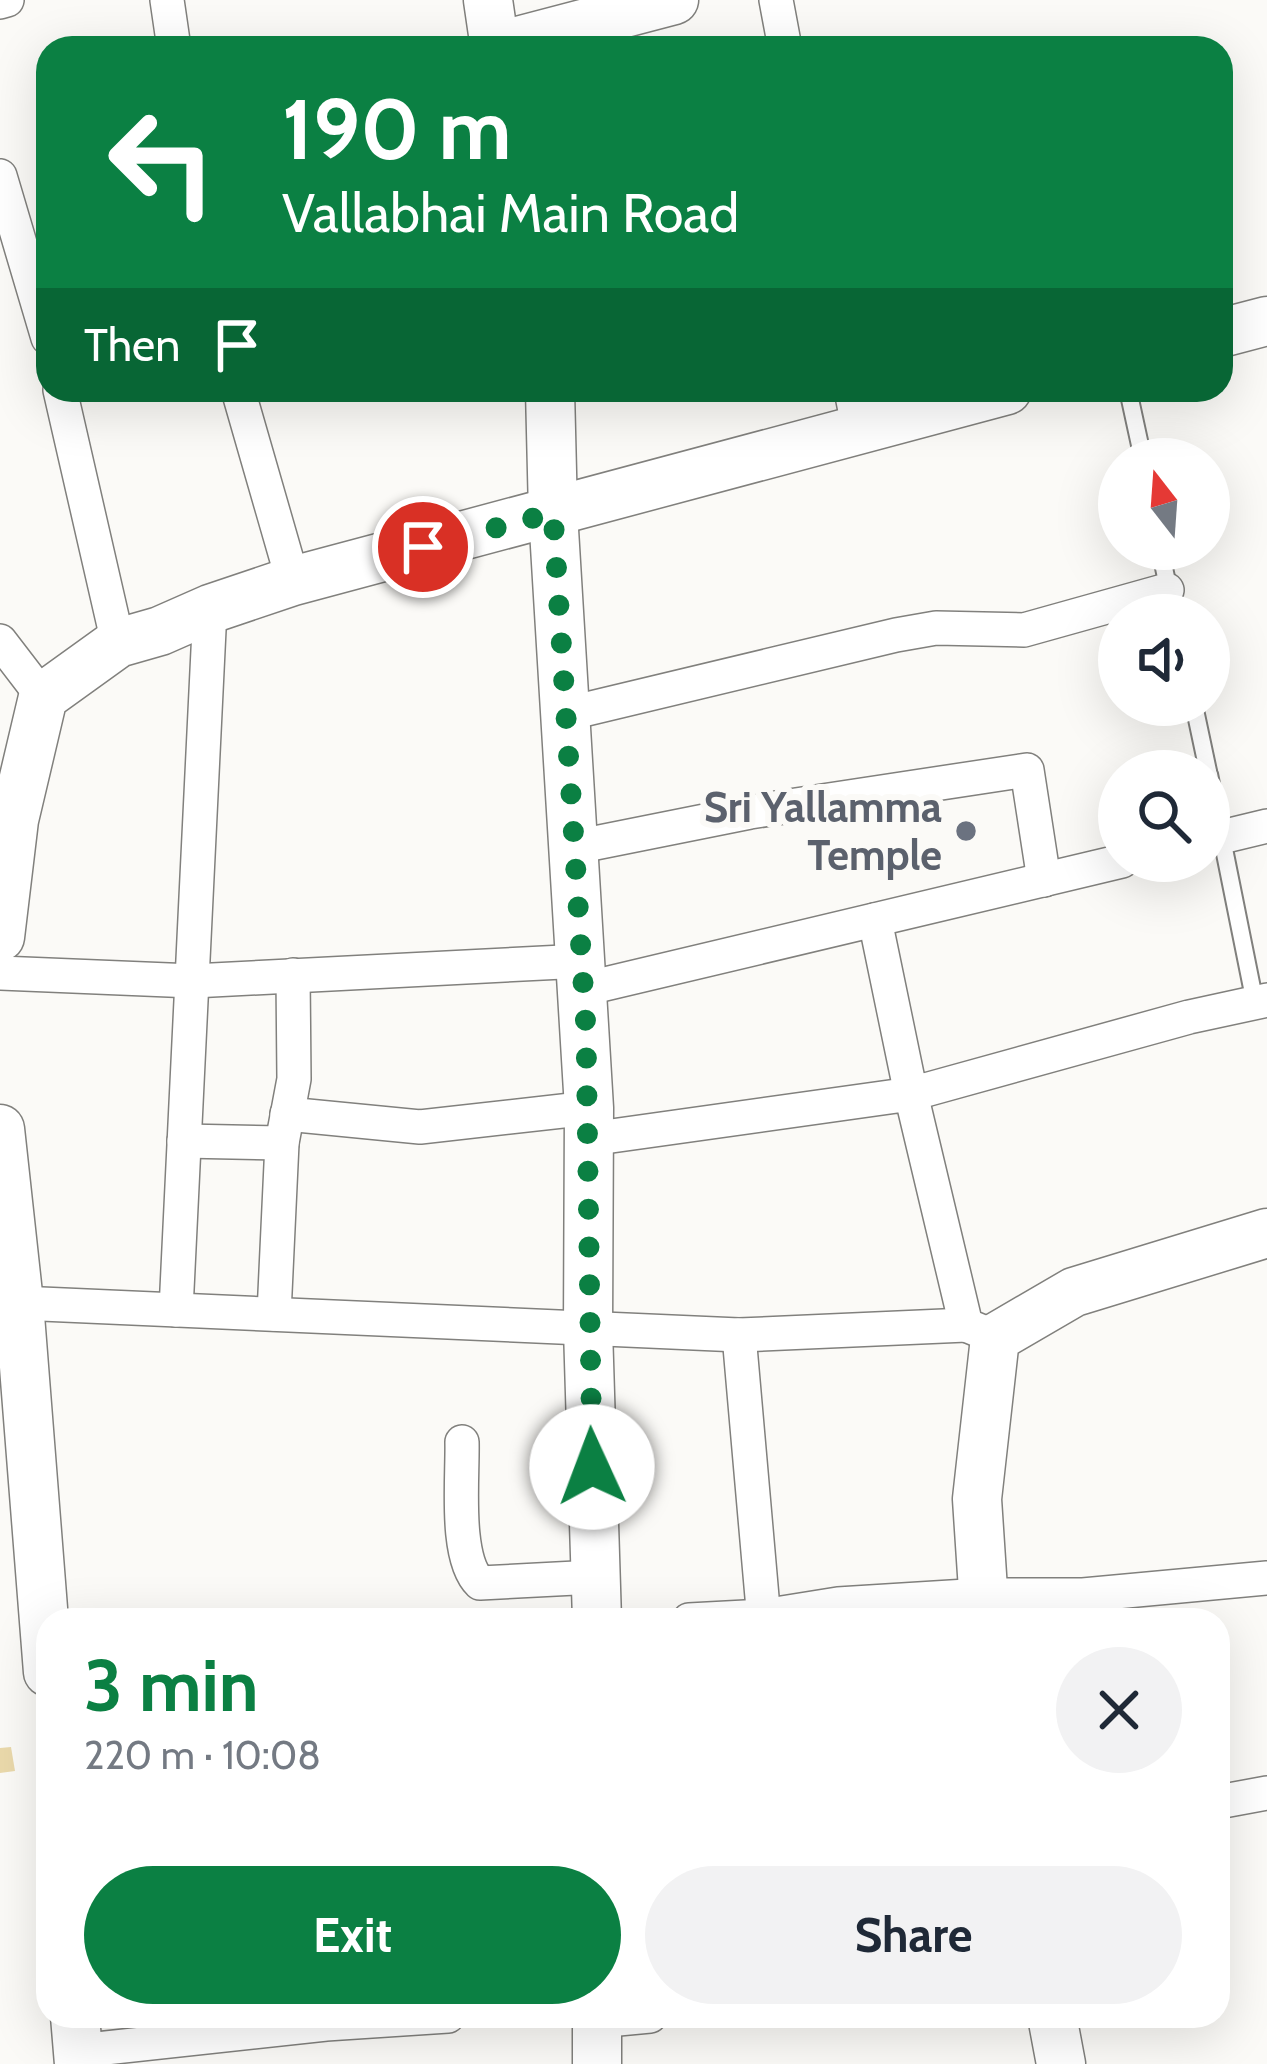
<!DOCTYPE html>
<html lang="en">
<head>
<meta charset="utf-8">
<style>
	:root { --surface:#fff; --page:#f2f2f3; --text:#1f2937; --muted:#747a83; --accent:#0b8043 }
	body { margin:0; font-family:Cabin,sans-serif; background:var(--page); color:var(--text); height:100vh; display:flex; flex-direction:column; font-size:45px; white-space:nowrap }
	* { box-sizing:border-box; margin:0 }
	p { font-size:39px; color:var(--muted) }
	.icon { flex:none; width:66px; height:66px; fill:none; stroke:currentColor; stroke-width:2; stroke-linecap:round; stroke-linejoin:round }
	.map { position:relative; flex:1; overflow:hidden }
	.sheet { position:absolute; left:36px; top:1608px; width:1194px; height:420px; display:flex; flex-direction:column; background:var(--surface); border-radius:36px; box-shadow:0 12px 48px #0002 }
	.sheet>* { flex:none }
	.hud { position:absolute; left:36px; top:36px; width:1197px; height:366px; border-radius:36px; box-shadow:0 12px 48px #0002; background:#0b8043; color:#fff; overflow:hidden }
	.needle { width:78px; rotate:343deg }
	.fabs { position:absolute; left:1098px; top:438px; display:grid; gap:24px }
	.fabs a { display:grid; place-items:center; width:132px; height:132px; border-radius:50%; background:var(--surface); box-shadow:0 12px 48px #0002; font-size:60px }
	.pin { position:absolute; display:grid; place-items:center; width:102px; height:102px; color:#fff; margin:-51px; border:6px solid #fff; border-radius:50%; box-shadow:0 3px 12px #0007 }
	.me { position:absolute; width:132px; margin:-66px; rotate:358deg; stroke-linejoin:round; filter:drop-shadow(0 0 9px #0008) }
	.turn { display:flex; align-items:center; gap:42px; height:252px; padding:0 48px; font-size:54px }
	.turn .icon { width:156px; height:156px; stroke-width:2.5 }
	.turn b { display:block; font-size:84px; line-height:102px }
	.then { display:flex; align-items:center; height:114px; padding:0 48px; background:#0003; gap:24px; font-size:45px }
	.round { display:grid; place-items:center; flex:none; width:126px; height:126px; border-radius:63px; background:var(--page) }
	.headline { display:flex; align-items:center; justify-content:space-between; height:204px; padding:0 48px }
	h1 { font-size:72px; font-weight:700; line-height:90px; color:var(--accent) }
	.primary-button { display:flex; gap:24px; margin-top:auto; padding:24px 48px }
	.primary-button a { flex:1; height:138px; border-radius:72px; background:var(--accent); color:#fff; font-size:48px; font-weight:700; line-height:138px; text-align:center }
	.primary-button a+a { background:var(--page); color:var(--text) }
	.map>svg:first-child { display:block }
	.building { fill:#ead9ab }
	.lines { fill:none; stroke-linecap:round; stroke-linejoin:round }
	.lane-casing { stroke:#81807d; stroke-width:20 }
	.street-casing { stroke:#81807d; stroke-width:36 }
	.secondary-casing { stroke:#81807d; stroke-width:51 }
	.lane { stroke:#fff; stroke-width:16 }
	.street { stroke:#fff; stroke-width:33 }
	.secondary { stroke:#fff; stroke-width:48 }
	.route { stroke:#0b8043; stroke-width:21; stroke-dasharray:0 37.8 }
	.worship-dot { fill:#6b7280; stroke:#fbfaf7; stroke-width:4.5 }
	.labels { text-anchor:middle; stroke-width:12; stroke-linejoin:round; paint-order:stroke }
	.worship-label { font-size:42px; font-weight:bold; fill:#5b616d; stroke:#fbfaf7; text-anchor:end }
</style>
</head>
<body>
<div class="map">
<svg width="1267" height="2064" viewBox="0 0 1267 2064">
	<rect width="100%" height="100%" fill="#fbfaf7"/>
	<!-- building -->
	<path class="building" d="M11 1747 15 1771 0 1773V1748Z"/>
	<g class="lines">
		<defs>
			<g id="lane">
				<path d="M1128 390 1143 459"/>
				<path d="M1160 549 1174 615"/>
				<path d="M1194 705 1208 771"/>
				<path d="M1209 774 1255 1003"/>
			</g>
			<g id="street">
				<path d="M167 0 174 48"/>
				<path d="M776 0 785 48"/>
				<path d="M0 2 7 0"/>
				<path d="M0 176 48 338"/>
				<path d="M60 390 118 643"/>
				<path d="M238 390 293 581"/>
				<path d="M851 390 859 431"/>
				<path d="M0 641 43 697"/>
				<path d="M566 714 896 635 936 628 1024 630 1167 590"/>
				<path d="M1209 840 1267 826"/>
				<path d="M575 847 750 812 1027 770 1044 880"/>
				<path d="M875 920 911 1094 1189 1017 1267 1000"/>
				<path d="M0 973 193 981 583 961"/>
				<path d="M584 989 1122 861"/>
				<path d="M287 1114 420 1127 589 1108"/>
				<path d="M590 1139 911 1094 966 1325 983 1332"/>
				<path d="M184 1141 282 1143"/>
				<path d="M2 1307 19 1303 739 1335 966 1325"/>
				<path d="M176 1310 210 609"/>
				<path d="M274 1314 282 1143 294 1079 293 975"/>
				<path d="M739 1335 764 1620"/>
				<path d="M462 1442C463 1477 454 1558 480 1583L595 1577"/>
				<path d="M689 1620 764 1616 838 1604 983 1595H1083L1267 1578"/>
				<path d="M1218 1802 1267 1793"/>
				<path d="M597 2021 650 2016"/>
				<path d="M78 2051 326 2024 448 2016"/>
			</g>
			<g id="secondary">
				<path d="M488 0 495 48"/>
				<path d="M495 47 674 0"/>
				<path d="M1221 333 1267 321"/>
				<path d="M550 390 553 513 589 1108 588 1329 597 1620"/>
				<path d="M0 937 14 820 43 697 118 643 160 631 210 609 293 581 1007 390"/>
				<path d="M0 1129 19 1303 48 1672"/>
				<path d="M985 1620 977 1499 995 1338 1074 1292 1267 1233"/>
				<path d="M75 2016 79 2064"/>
				<path d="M1052 2016 1061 2064"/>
				<path d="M597 2064V2016"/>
			</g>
		</defs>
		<!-- lane casing -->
		<use href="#lane" class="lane-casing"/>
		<!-- street casing -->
		<use href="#street" class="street-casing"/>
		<!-- secondary casing -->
		<use href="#secondary" class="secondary-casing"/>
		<!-- lane -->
		<use href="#lane" class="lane"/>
		<!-- street -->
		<use href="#street" class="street"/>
		<!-- secondary -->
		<use href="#secondary" class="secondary"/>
	</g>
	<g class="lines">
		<!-- route -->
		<path class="route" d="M423 547 553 513 586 1029 592 1467"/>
	</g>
	<!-- markers -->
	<circle class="worship-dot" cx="966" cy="831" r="12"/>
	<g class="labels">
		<!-- worship labels -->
		<g class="worship-label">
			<text x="942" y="822">Sri Yallamma<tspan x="942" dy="48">Temple</tspan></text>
		</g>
	</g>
</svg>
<div class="fabs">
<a><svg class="needle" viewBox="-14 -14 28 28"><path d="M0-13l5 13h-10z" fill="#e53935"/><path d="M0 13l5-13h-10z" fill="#747a83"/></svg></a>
<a><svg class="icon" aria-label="sound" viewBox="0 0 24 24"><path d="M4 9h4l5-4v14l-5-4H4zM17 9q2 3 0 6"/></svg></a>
<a><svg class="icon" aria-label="search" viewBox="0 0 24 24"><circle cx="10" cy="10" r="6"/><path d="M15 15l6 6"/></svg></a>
</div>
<div class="pin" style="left:423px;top:547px;background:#d93025"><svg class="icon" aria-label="arrive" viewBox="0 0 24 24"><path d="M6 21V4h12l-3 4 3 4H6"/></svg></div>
<svg class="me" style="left:592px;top:1467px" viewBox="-20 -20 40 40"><circle r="19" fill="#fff"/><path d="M0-13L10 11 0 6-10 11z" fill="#0b8043"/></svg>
<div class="hud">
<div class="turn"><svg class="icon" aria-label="left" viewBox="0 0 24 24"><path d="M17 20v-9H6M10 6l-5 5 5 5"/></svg><div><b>190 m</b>Vallabhai Main Road</div></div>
<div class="then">Then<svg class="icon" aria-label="arrive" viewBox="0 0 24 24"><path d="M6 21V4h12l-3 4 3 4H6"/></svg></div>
</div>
<section class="sheet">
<div class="headline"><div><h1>3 min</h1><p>220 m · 10:08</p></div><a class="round"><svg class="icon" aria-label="close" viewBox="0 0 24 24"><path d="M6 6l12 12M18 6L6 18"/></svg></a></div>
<div class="primary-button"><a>Exit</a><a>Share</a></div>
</section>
</div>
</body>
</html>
